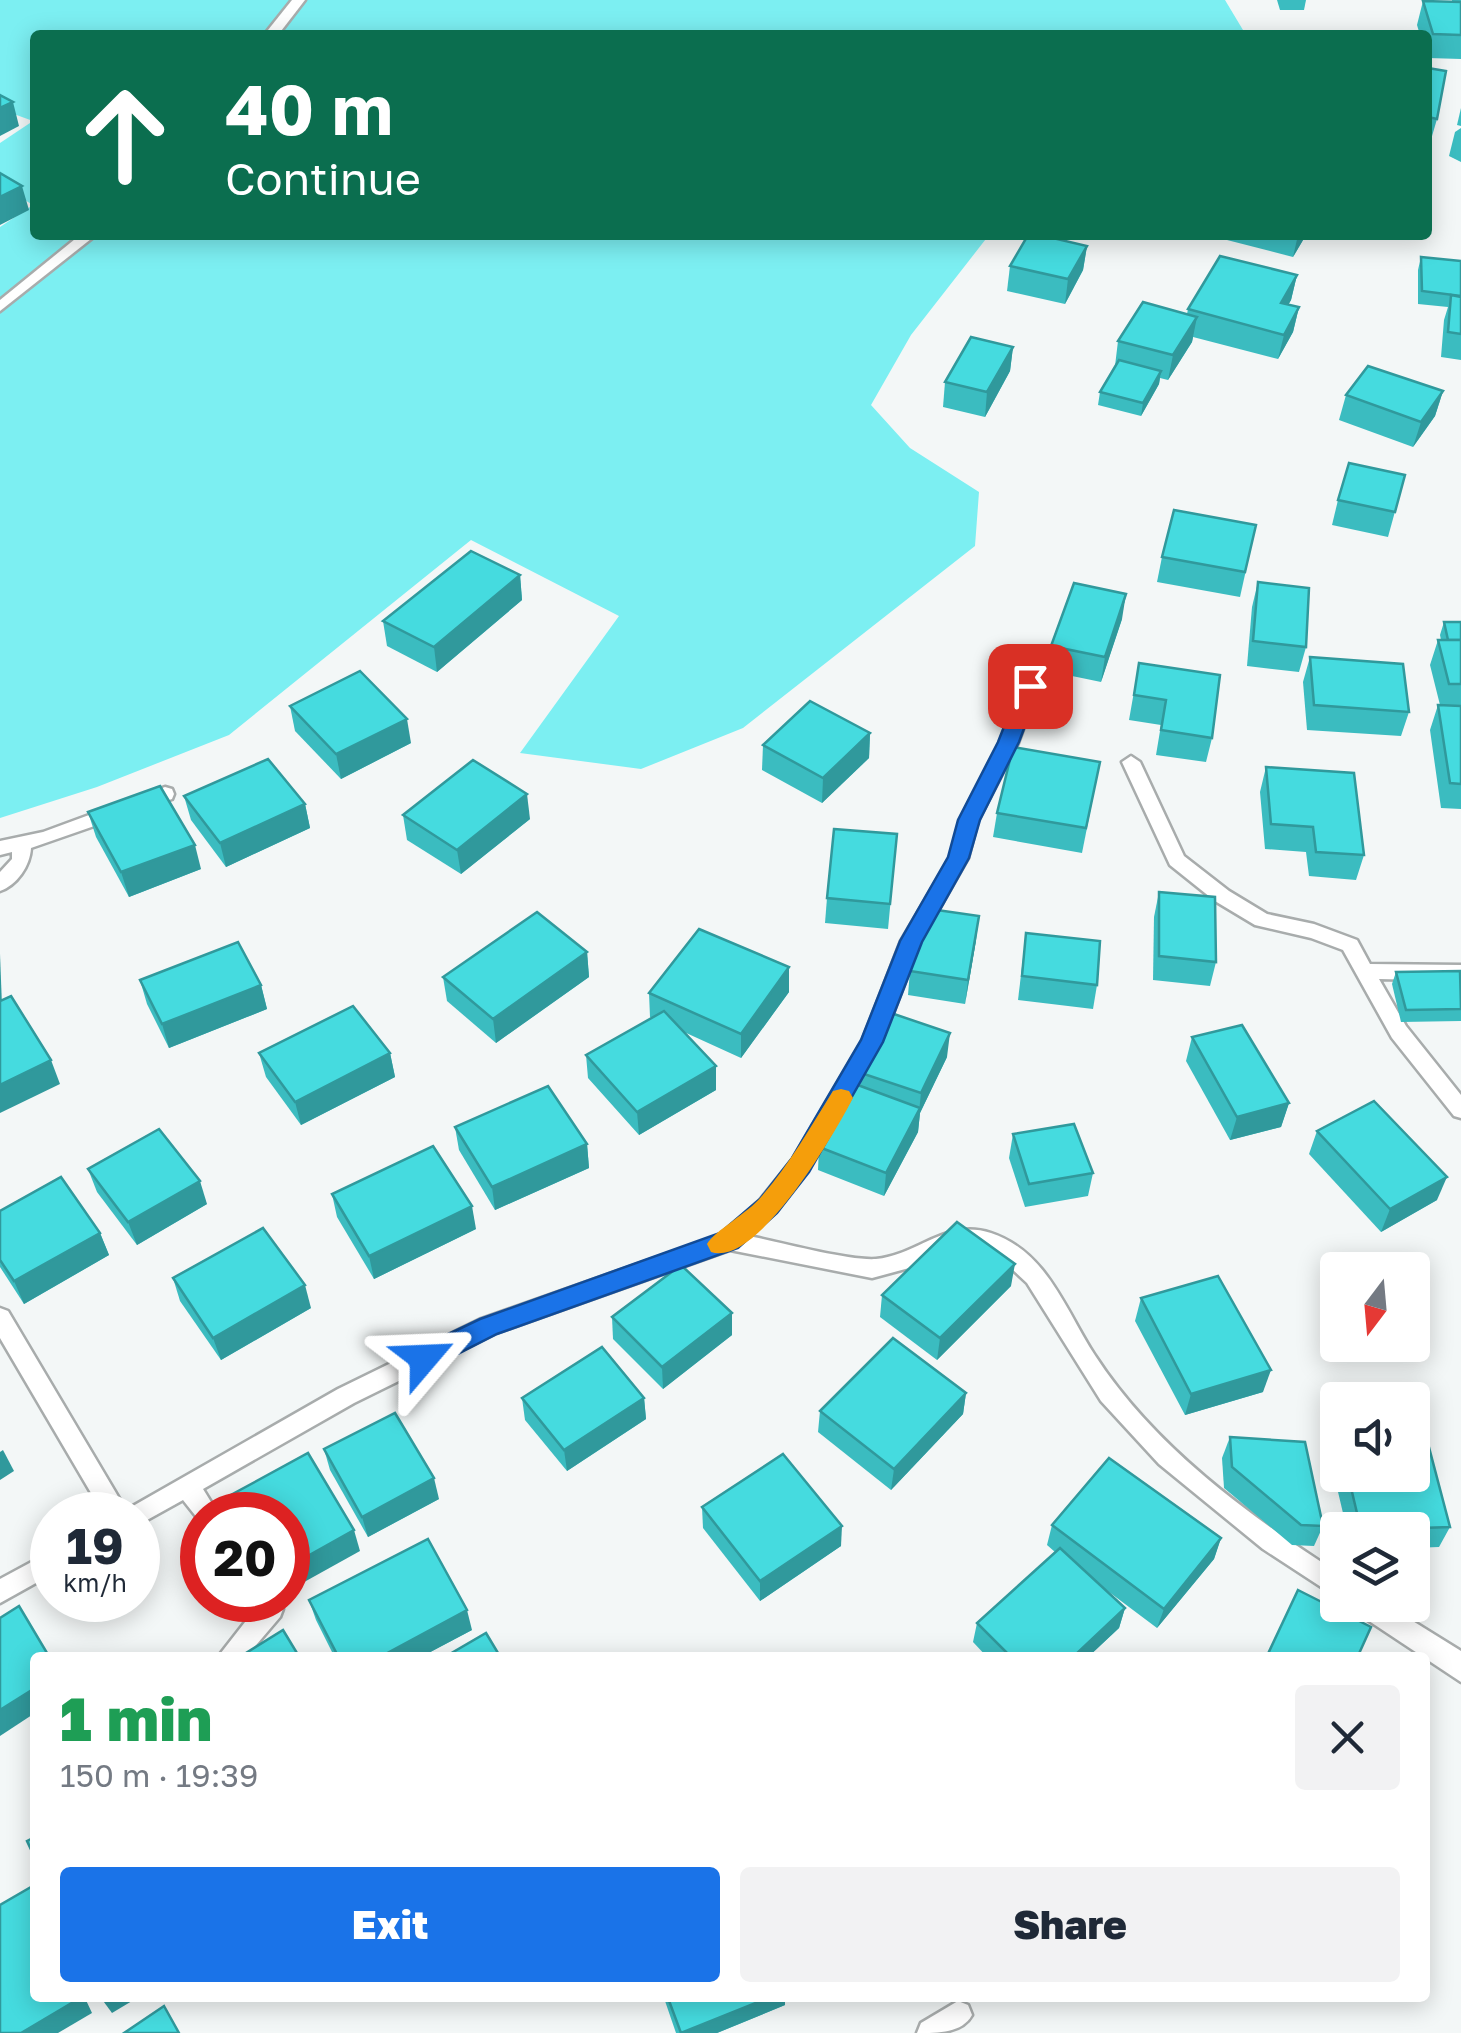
<!DOCTYPE html>
<html lang="en">
<head>
<meta charset="utf-8">
<style>
	:root { --surface:#fff; --page:#f2f2f3; --text:#1f2937; --muted:#747a83; --accent:#1a73e8 }
	body { margin:0; font-family:"Golos Text",sans-serif; background:var(--page); color:var(--text); height:100vh; display:flex; flex-direction:column; font-size:38px; white-space:nowrap }
	* { box-sizing:border-box; margin:0 }
	p { font-size:32px; color:var(--muted) }
	.icon { flex:none; width:55px; height:55px; fill:none; stroke:currentColor; stroke-width:2; stroke-linecap:round; stroke-linejoin:round }
	.map { position:relative; flex:1; overflow:hidden }
	.side { position:absolute; left:30px; top:1652px; width:1400px; height:350px; display:flex; flex-direction:column; background:var(--surface); border-radius:10px; box-shadow:0 5px 25px #0003 }
	.side>* { flex:none }
	.guide { position:absolute; left:30px; top:30px; width:1402px; height:210px; border-radius:10px; box-shadow:0 5px 25px #0003; background:#0b6e4f; color:#fff; overflow:hidden }
	.needle { width:65px; rotate:196deg }
	.controls { position:absolute; left:1320px; top:1252px; display:grid; gap:20px }
	.controls a { display:grid; place-items:center; width:110px; height:110px; border-radius:10px; background:var(--surface); box-shadow:0 5px 25px #0003; font-size:50px }
	.speed { position:absolute; left:30px; top:1492px; display:flex; gap:20px; font-size:50px; font-weight:700; text-align:center }
	.speed>* { display:grid; place-content:center; width:130px; height:130px; border-radius:50%; background:var(--surface); box-shadow:0 5px 25px #0003; line-height:1 }
	.speed small { font-size:25px; font-weight:400 }
	.speed .limit { border:15px solid #d22; background:#fff; color:#111 }
	.pin { position:absolute; display:grid; place-items:center; width:85px; height:85px; color:#fff; margin:-42px; border-radius:20px; box-shadow:0 5px 15px #0006 }
	.me { position:absolute; width:110px; margin:-55px; rotate:64deg; stroke-linejoin:round; filter:drop-shadow(0 0 8px #0008) }
	.turn { display:flex; align-items:center; gap:35px; height:210px; padding:0 30px; font-size:45px }
	.turn .icon { width:130px; height:130px; stroke-width:2.5 }
	.turn b { display:block; font-size:70px; line-height:85px }
	.round { display:grid; place-items:center; flex:none; width:105px; height:105px; border-radius:10px; background:var(--page) }
	.overview { display:flex; align-items:center; justify-content:space-between; height:170px; padding:0 30px }
	h1 { font-size:60px; font-weight:800; line-height:75px; color:#1e9e55 }
	.cta { display:flex; gap:20px; margin-top:auto; padding:20px 30px }
	.cta a { flex:1; height:115px; border-radius:10px; background:var(--accent); color:#fff; font-size:40px; font-weight:800; line-height:115px; text-align:center }
	.cta a+a { background:var(--page); color:var(--text) }
	.map>svg:first-child { display:block }
	.green { fill:#7ceff2 }
	.lines { fill:none; stroke-linecap:round; stroke-linejoin:round }
	.service-casing { stroke:#a8acac; stroke-width:5 }
	.service { fill:#fff; fill-rule:evenodd }
	.wall { fill:#3bbcc0 }
	.shaded-wall { fill:#30999c }
	.building { fill:#45dbdf; stroke:#30999c; stroke-width:2.5 }
	.route { fill:#1a73e8; stroke:#114b97; stroke-width:2.5 }
	.slow { fill:#f59e0b }
</style>
</head>
<body>
<div class="map">
<svg width="1461" height="2033" viewBox="0 0 1461 2033">
	<rect width="100%" height="100%" fill="#f3f7f7"/>
	<!-- green -->
	<path class="green" d="M0 0H1225L1246 35H35V235H989L911 335 871 405 910 448 979 492 975 546 743 728 641 769 520 753 619 616 471 540 229 735 97 787 0 818V227L33 205 0 185V143L33 121 0 109Z"/>
	<g class="lines">
		<defs>
			<g id="service">
				<path d="M292 0H305L278 35H264Z"/>
				<path d="M80 235H96L0 311V300Z"/>
				<path d="M1030 680 1039 686 1018 743 978 820 968 858 920 942 882 1042 807 1171 776 1212 749 1236C780 1242 849 1261 876 1259 918 1255 946 1218 991 1233 1048 1252 1066 1312 1096 1357 1155 1447 1248 1515 1338 1573V1598L1263 1549 1159 1464 1101 1401 1027 1283 998 1256 972 1247 946 1250 909 1268 872 1278 730 1250 496 1333 354 1403 203 1489 219 1515H202V1524L183 1500 138 1525V1515H104L0 1338V1308L8 1311 126 1510 338 1389 481 1319 721 1235 760 1200 793 1159 862 1042 901 941 950 858 960 820 1000 743 1021 686Z"/>
				<path d="M1131 756 1140 762 1184 856 1229 891 1267 914 1314 924 1357 940 1370 964 1461 965V981L1379 979 1406 1026 1461 1095V1118L1454 1116 1392 1038 1343 950 1311 938 1255 925 1215 901 1170 865 1122 762Z"/>
				<path d="M165 787 172 789 174 794 172 799 31 848C30 866 17 885 0 891V872L12 859V852L0 855V841L43 832Z"/>
				<path d="M52 1551V1574L0 1603V1579Z"/>
				<path d="M253 1600H279L283 1609 280 1617 245 1658H217L256 1608Z"/>
				<path d="M1354 1605H1387L1461 1651V1682L1357 1613Z"/>
				<path d="M958 2001 968 2005 972 2015C962 2033 939 2033 917 2033L921 2023Z"/>
			</g>
		</defs>
		<!-- service casing -->
		<use href="#service" class="service-casing"/>
		<!-- service -->
		<use href="#service" class="service"/>
	</g>
	<!-- wall -->
	<g class="wall">
		<path d="M1277 0H1306L1304 10H1280Z"/>
		<path d="M1452 0H1461V59L1428 58V35H1420L1417 25 1423 1H1452Z"/>
		<path d="M1428 68 1437 119 1430 143H1428Z"/>
		<path d="M1461 108V126L1457 125Z"/>
		<path d="M1461 128V162L1449 156 1455 132Z"/>
		<path d="M1228 235H1306L1293 257 1227 240Z"/>
		<path d="M1087 246 1083 270 1065 304 1007 291 1010 266Z"/>
		<path d="M1421 257 1461 261V360L1441 357 1444 320 1448 307 1418 304V270Z"/>
		<path d="M1297 275 1291 300 1288 305 1299 307 1293 332 1278 359 1193 337 1192 342 1168 380 1160 378 1159 384 1141 416 1098 405 1100 392 1115 366 1118 341 1187 314 1188 309Z"/>
		<path d="M1013 347 1010 371 985 417 943 407 945 382Z"/>
		<path d="M1443 391 1435 416 1413 447 1339 420 1346 395Z"/>
		<path d="M1405 475 1388 537 1332 525 1338 500Z"/>
		<path d="M1256 525 1240 597 1157 582 1162 557Z"/>
		<path d="M520 575 522 600 437 672 387 646 383 621Z"/>
		<path d="M1258 582 1306 647 1299 672 1247 666 1252 607Z"/>
		<path d="M1122 619 1101 682 1048 671 1051 646Z"/>
		<path d="M1444 622H1461V809L1441 808 1430 730 1438 705H1440L1430 665 1438 640H1441L1440 635Z"/>
		<path d="M1310 657 1409 712 1401 736 1307 730 1303 682Z"/>
		<path d="M1139 663 1212 738 1206 762 1156 755 1161 725 1129 720Z"/>
		<path d="M290 706 411 743 341 779 295 731Z"/>
		<path d="M870 733 869 758 822 803 762 770 763 745Z"/>
		<path d="M1100 762 1082 853 993 837 997 813Z"/>
		<path d="M1266 767 1364 855 1356 880 1309 876 1306 852 1265 849 1260 792Z"/>
		<path d="M184 796 305 804 310 828 226 867 191 820Z"/>
		<path d="M88 812 201 869 129 897 96 837Z"/>
		<path d="M403 815 530 819 461 874 407 840Z"/>
		<path d="M897 834 888 929 825 923 827 898Z"/>
		<path d="M1159 892 1216 962 1210 986 1153 980 1154 917Z"/>
		<path d="M1026 933 1097 985 1093 1009 1018 1000Z"/>
		<path d="M976 940 965 1004 908 995 910 971Z"/>
		<path d="M587 952 589 977 496 1043 447 1001 443 977Z"/>
		<path d="M1396 972 1461 977V1021L1401 1022 1392 984Z"/>
		<path d="M140 980 261 985 267 1009 169 1048 147 1004Z"/>
		<path d="M789 992 741 1058 684 1032 716 1066V1090L639 1135 588 1078 586 1055 652 1018 650 1017 649 993Z"/>
		<path d="M1192 1037 1289 1103 1281 1127 1230 1140 1186 1061Z"/>
		<path d="M259 1053H390L395 1077 301 1125 266 1077Z"/>
		<path d="M947 1057 920 1113 918 1132 884 1196 818 1170 819 1147 860 1086 861 1073Z"/>
		<path d="M455 1127 587 1144 589 1168 495 1210 459 1150Z"/>
		<path d="M1317 1131 1437 1200 1381 1232 1309 1154Z"/>
		<path d="M1013 1134 1093 1173 1088 1196 1025 1207 1009 1158Z"/>
		<path d="M88 1169 207 1204 137 1245 97 1192Z"/>
		<path d="M332 1194 476 1229 374 1279 337 1217Z"/>
		<path d="M0 1211 100 1233 109 1255 24 1304 0 1267Z"/>
		<path d="M173 1278 311 1308 221 1360 180 1301Z"/>
		<path d="M1011 1286 937 1360 880 1317 882 1295Z"/>
		<path d="M1141 1298 1263 1392 1185 1415 1135 1321Z"/>
		<path d="M732 1313V1335L663 1389 613 1339 612 1317Z"/>
		<path d="M966 1393 963 1414 891 1490 818 1432 820 1411Z"/>
		<path d="M522 1398H644L646 1419 567 1471 525 1420Z"/>
		<path d="M1335 1419H1338V1475H1412L1450 1527 1439 1547 1412 1548V1530H1347L1326 1441Z"/>
		<path d="M1230 1437 1323 1526 1314 1546 1292 1545 1224 1488 1222 1458Z"/>
		<path d="M324 1449 439 1499 368 1537 330 1470Z"/>
		<path d="M702 1507 841 1546 760 1601 703 1528Z"/>
		<path d="M1052 1525 1221 1538 1214 1559 1157 1628 1101 1586 1125 1608 1119 1628 1087 1658H988L973 1642 977 1623 1055 1552 1047 1545Z"/>
		<path d="M309 1600 472 1630 419 1658H335L316 1620Z"/>
		<path d="M664 1998H785V2005L717 2033H676Z"/>
	</g>
	<!-- shaded-wall -->
	<g class="shaded-wall">
		<path d="M13 102 19 126 0 136V108Z"/>
		<path d="M22 186 29 210 0 225V197Z"/>
		<path d="M1298 235H1306L1293 257Z"/>
		<path d="M1087 246 1083 270 1065 304 1068 279Z"/>
		<path d="M1297 275 1291 300 1275 328 1281 303Z"/>
		<path d="M1299 307 1293 332 1278 359 1284 335Z"/>
		<path d="M1197 317 1192 342 1168 380 1173 355Z"/>
		<path d="M1013 347 1010 371 985 417 987 392Z"/>
		<path d="M1161 371 1159 384 1141 416 1143 403Z"/>
		<path d="M1443 391 1435 416 1413 447 1421 422Z"/>
		<path d="M520 575 522 600 437 672 434 647Z"/>
		<path d="M1126 594 1122 619 1101 682 1105 657Z"/>
		<path d="M407 719 411 743 341 779 336 754Z"/>
		<path d="M870 733 869 758 822 803 823 778Z"/>
		<path d="M527 794 530 819 461 874 457 850Z"/>
		<path d="M305 804 310 828 226 867 220 843Z"/>
		<path d="M195 845 201 869 129 897 121 872Z"/>
		<path d="M979 916 976 940 965 1004 968 980Z"/>
		<path d="M587 952 589 977 496 1043 493 1019Z"/>
		<path d="M0 954 2 1006H0Z"/>
		<path d="M789 967V992L741 1058V1034Z"/>
		<path d="M261 985 267 1009 169 1048 162 1024Z"/>
		<path d="M950 1033 947 1057 920 1113 918 1132 884 1196 886 1173 919 1112 921 1093Z"/>
		<path d="M390 1053 395 1077 301 1125 295 1102Z"/>
		<path d="M51 1060 60 1084 0 1113V1085Z"/>
		<path d="M716 1066V1090L639 1135 637 1112Z"/>
		<path d="M1289 1103 1281 1127 1230 1140 1237 1117Z"/>
		<path d="M587 1144 589 1168 495 1210 492 1187Z"/>
		<path d="M1447 1177 1437 1200 1381 1232 1390 1209Z"/>
		<path d="M200 1181 207 1204 137 1245 128 1222Z"/>
		<path d="M472 1206 476 1229 374 1279 369 1256Z"/>
		<path d="M100 1233 109 1255 24 1304 14 1281Z"/>
		<path d="M1015 1264 1011 1286 937 1360 940 1338Z"/>
		<path d="M305 1285 311 1308 221 1360 213 1338Z"/>
		<path d="M732 1313V1335L663 1389 662 1367Z"/>
		<path d="M1271 1370 1263 1392 1185 1415 1191 1394Z"/>
		<path d="M966 1393 963 1414 891 1490 894 1469Z"/>
		<path d="M644 1398 646 1419 567 1471 564 1450Z"/>
		<path d="M3 1450 14 1471 0 1480V1452Z"/>
		<path d="M434 1478 439 1499 368 1537 362 1517Z"/>
		<path d="M842 1526 841 1546 760 1601V1581Z"/>
		<path d="M354 1530 360 1551 288 1591V1567Z"/>
		<path d="M1221 1538 1214 1559 1157 1628 1164 1609Z"/>
		<path d="M1125 1608 1119 1628 1087 1658H1072Z"/>
		<path d="M467 1610 472 1630 419 1658H378Z"/>
		<path d="M35 1688V1713L0 1736V1710Z"/>
		<path d="M80 1998H85L92 2013 58 2033H21Z"/>
		<path d="M101 1998H137L112 2013Z"/>
		<path d="M768 1998H785V2005L717 2033H681Z"/>
	</g>
	<!-- building -->
	<g class="building">
		<path d="M1423 1 1461 2V35L1433 34Z"/>
		<path d="M1428 68 1446 71 1437 119 1428 117Z"/>
		<path d="M0 95 13 102 0 108Z"/>
		<path d="M0 173 22 186 0 197Z"/>
		<path d="M1028 235H1040L1087 246 1068 279 1010 266Z"/>
		<path d="M1220 256 1297 275 1281 303 1299 307 1284 335 1188 309Z"/>
		<path d="M1421 257 1461 261V296L1422 291Z"/>
		<path d="M1451 295 1461 297V334L1448 332Z"/>
		<path d="M1143 302 1197 317 1173 355 1118 341Z"/>
		<path d="M971 337 1013 347 987 392 945 382Z"/>
		<path d="M1119 360 1161 371 1143 403 1100 392Z"/>
		<path d="M1368 366 1443 391 1421 422 1346 395Z"/>
		<path d="M1349 463 1405 475 1395 512 1338 500Z"/>
		<path d="M1174 510 1256 525 1245 572 1162 557Z"/>
		<path d="M471 551 520 575 434 647 383 621Z"/>
		<path d="M1258 582 1309 588 1306 647 1253 641Z"/>
		<path d="M1074 583 1126 594 1105 657 1051 646Z"/>
		<path d="M1444 622H1461V640H1448Z"/>
		<path d="M1438 640H1461V684H1449Z"/>
		<path d="M1310 657 1403 664 1409 712 1314 705Z"/>
		<path d="M1139 663 1220 675 1212 738 1161 730 1166 700 1134 695Z"/>
		<path d="M360 671 407 719 336 754 290 706Z"/>
		<path d="M810 701 870 733 823 778 763 745Z"/>
		<path d="M1438 705 1461 706V784L1450 783Z"/>
		<path d="M1013 747 1100 762 1086 828 997 813Z"/>
		<path d="M268 759 305 804 220 843 184 796Z"/>
		<path d="M473 760 527 794 457 850 403 815Z"/>
		<path d="M1266 767 1354 773 1364 855 1316 852 1313 827 1271 824Z"/>
		<path d="M160 786 195 845 121 872 88 812Z"/>
		<path d="M834 829 897 834 890 904 827 898Z"/>
		<path d="M1159 892 1215 897 1216 962 1159 956Z"/>
		<path d="M923 908 979 916 968 980 910 971Z"/>
		<path d="M537 912 587 952 493 1019 443 977Z"/>
		<path d="M699 929 789 967 741 1034 649 993Z"/>
		<path d="M1026 933 1100 941 1097 985 1022 976Z"/>
		<path d="M238 942 261 985 162 1024 140 980Z"/>
		<path d="M1460 971 1461 1009 1406 1010 1396 972Z"/>
		<path d="M11 996 51 1060 0 1085V1001Z"/>
		<path d="M353 1006 390 1053 295 1102 259 1053Z"/>
		<path d="M664 1011 716 1066 637 1112 586 1055Z"/>
		<path d="M891 1013 950 1033 921 1093 861 1073Z"/>
		<path d="M1242 1025 1289 1103 1237 1117 1192 1037Z"/>
		<path d="M855 1084 920 1108 886 1173 819 1147Z"/>
		<path d="M548 1086 587 1144 492 1187 455 1127Z"/>
		<path d="M1374 1101 1447 1177 1390 1209 1317 1131Z"/>
		<path d="M1074 1124 1093 1173 1029 1184 1013 1134Z"/>
		<path d="M159 1129 200 1181 128 1222 88 1169Z"/>
		<path d="M433 1146 472 1206 369 1256 332 1194Z"/>
		<path d="M61 1177 100 1233 14 1281 0 1260V1211Z"/>
		<path d="M957 1222 1015 1264 940 1338 882 1295Z"/>
		<path d="M263 1228 305 1285 213 1338 173 1278Z"/>
		<path d="M681 1265 732 1313 662 1367 612 1317Z"/>
		<path d="M1218 1276 1271 1370 1191 1394 1141 1298Z"/>
		<path d="M893 1338 966 1393 894 1469 820 1411Z"/>
		<path d="M602 1347 644 1398 564 1450 522 1398Z"/>
		<path d="M395 1413 434 1478 362 1517 324 1449Z"/>
		<path d="M1412 1417H1421L1450 1527 1361 1530 1348 1475H1412Z"/>
		<path d="M1230 1437 1305 1442 1323 1526 1301 1525 1232 1467Z"/>
		<path d="M308 1453 354 1530 288 1567V1515H240L229 1496Z"/>
		<path d="M783 1454 842 1526 760 1581 702 1507Z"/>
		<path d="M1109 1458 1221 1538 1164 1609 1052 1525Z"/>
		<path d="M428 1539 467 1610 378 1658H339L309 1600Z"/>
		<path d="M1060 1548 1125 1608 1072 1658H1012L977 1623Z"/>
		<path d="M1298 1590 1371 1627 1357 1658H1266Z"/>
		<path d="M19 1606 50 1658H35V1688L0 1710V1618Z"/>
		<path d="M283 1630 300 1658H238Z"/>
		<path d="M486 1633 501 1658H443Z"/>
		<path d="M35 1837V1858L27 1841Z"/>
		<path d="M31 1887 35 1896V1998H80L21 2033H0V1905Z"/>
		<path d="M668 1998H768L681 2033Z"/>
		<path d="M164 2006 179 2033H124Z"/>
	</g>
	<!-- route -->
	<path class="route" d="M1030 679 1040 686 1019 742 980 820 969 858 922 942 883 1042 809 1172 777 1213 738 1248 497 1334 434 1366 424 1369 415 1366 412 1358 415 1350 480 1319 720 1233 760 1199 792 1158 861 1040 900 941 948 857 958 820 998 742 1020 686Z"/>
	<!-- slow -->
	<path class="slow" d="M841 1089 849 1091 853 1098C835 1133 757 1268 711 1252L707 1244C714 1231 748 1213 761 1197 789 1165 810 1128 833 1091Z"/>
</svg>
<div class="controls">
<a><svg class="needle" viewBox="-14 -14 28 28"><path d="M0-13l5 13h-10z" fill="#e53935"/><path d="M0 13l5-13h-10z" fill="#747a83"/></svg></a>
<a><svg class="icon" aria-label="sound" viewBox="0 0 24 24"><path d="M4 9h4l5-4v14l-5-4H4zM17 9q2 3 0 6"/></svg></a>
<a><svg class="icon" aria-label="layers" viewBox="0 0 24 24"><path d="M12 4l9 5-9 5-9-5zM3 14l9 5 9-5"/></svg></a>
</div>
<div class="speed"><div>19<small>km/h</small></div><div class="limit">20</div></div>
<div class="pin" style="left:1030px;top:686px;background:#d93025"><svg class="icon" aria-label="arrive" viewBox="0 0 24 24"><path d="M6 21V4h12l-3 4 3 4H6"/></svg></div>
<svg class="me" style="left:424px;top:1358px" viewBox="-20 -20 40 40"><path d="M0-17L14 15 0 8-14 15z" fill="#1a73e8" stroke="#fff" stroke-width="4"/></svg>
<div class="guide">
<div class="turn"><svg class="icon" aria-label="ahead" viewBox="0 0 24 24"><path d="M12 20V5M6 11l6-6 6 6"/></svg><div><b>40 m</b>Continue</div></div>
</div>
<section class="side">
<div class="overview"><div><h1>1 min</h1><p>150 m · 19:39</p></div><a class="round"><svg class="icon" aria-label="close" viewBox="0 0 24 24"><path d="M6 6l12 12M18 6L6 18"/></svg></a></div>
<div class="cta"><a>Exit</a><a>Share</a></div>
</section>
</div>
</body>
</html>
